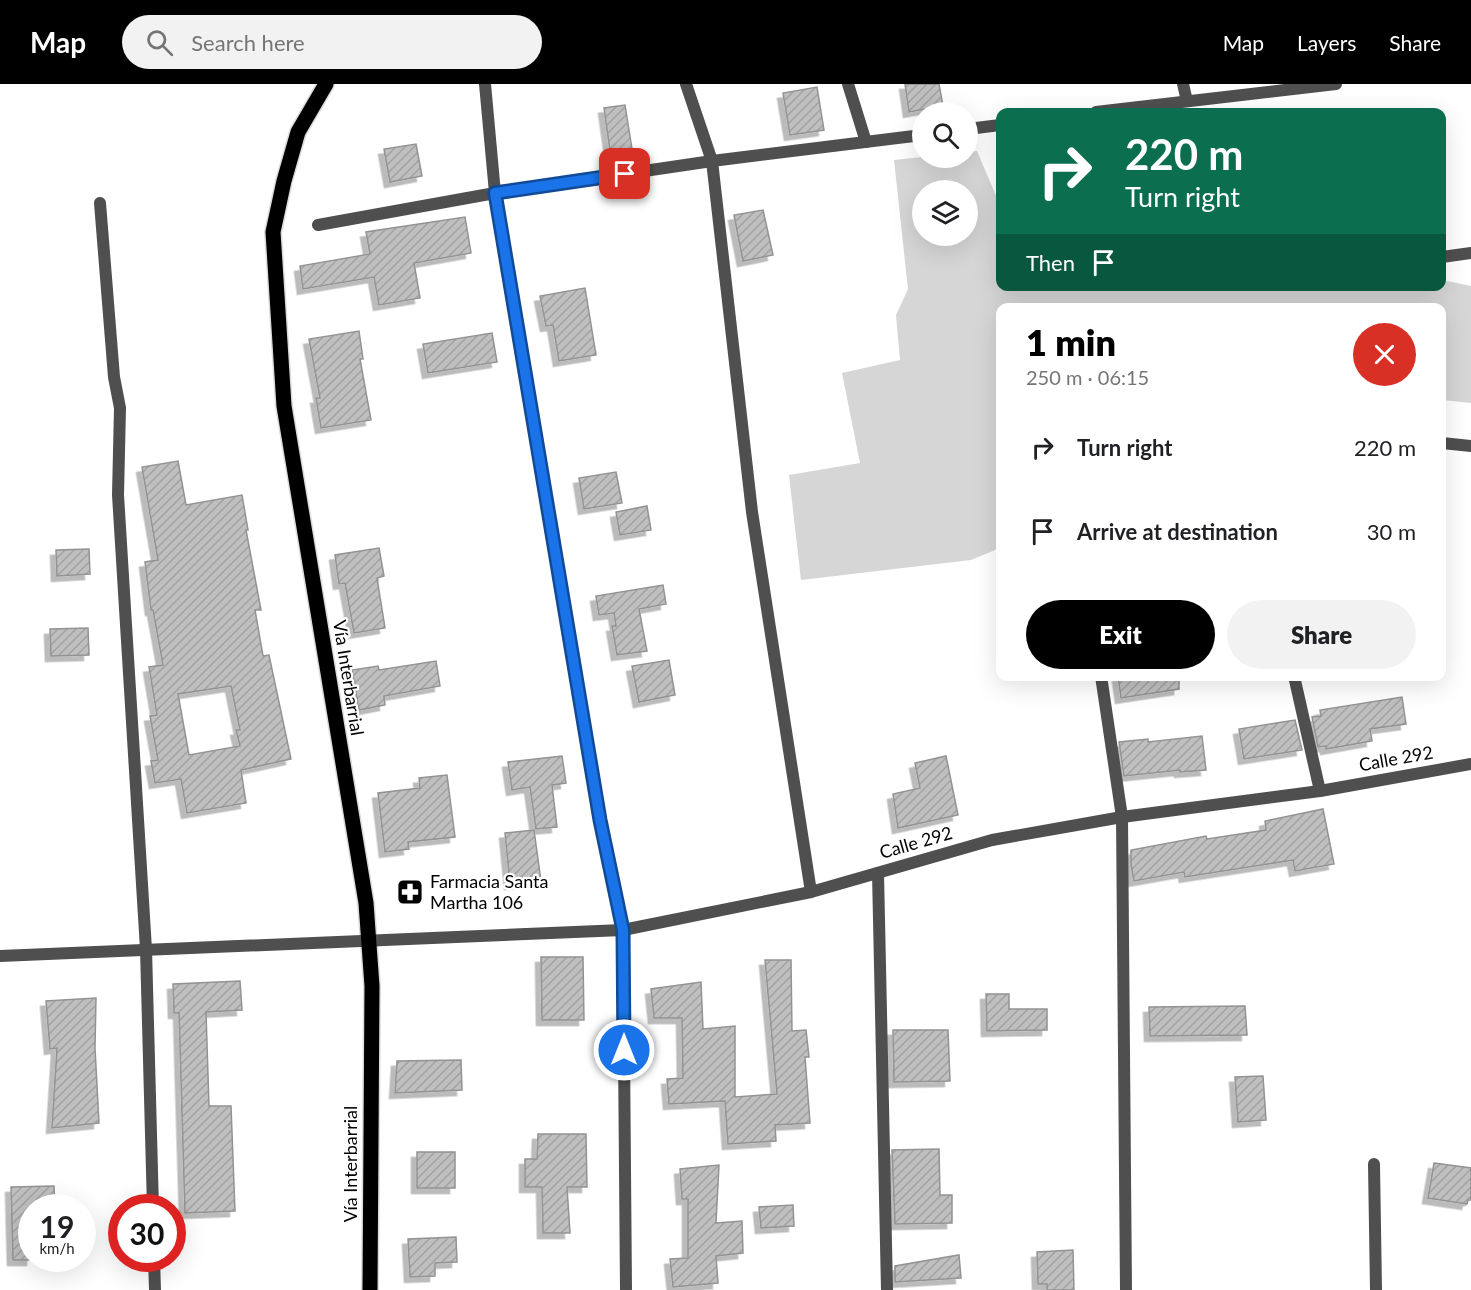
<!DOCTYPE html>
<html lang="en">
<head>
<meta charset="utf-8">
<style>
	:root { --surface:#fff; --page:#f2f2f2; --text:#202124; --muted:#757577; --accent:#000 }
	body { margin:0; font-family:Lato,sans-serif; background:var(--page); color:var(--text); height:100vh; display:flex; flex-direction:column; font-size:22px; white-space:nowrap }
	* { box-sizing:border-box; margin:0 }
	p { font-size:20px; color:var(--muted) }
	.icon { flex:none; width:33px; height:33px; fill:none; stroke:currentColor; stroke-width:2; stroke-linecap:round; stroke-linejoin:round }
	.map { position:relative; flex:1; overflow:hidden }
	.drawer { position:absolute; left:996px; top:219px; width:450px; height:378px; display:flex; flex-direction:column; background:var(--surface); border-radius:12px; box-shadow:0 6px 24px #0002 }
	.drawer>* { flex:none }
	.guide { position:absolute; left:996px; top:24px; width:450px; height:183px; border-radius:12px; box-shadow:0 6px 24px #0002; background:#0b6e4f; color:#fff; overflow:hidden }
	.tools { position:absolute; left:912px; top:18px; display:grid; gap:12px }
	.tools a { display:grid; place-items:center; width:66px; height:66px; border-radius:50%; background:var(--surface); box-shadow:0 6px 24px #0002; font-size:30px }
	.speed { position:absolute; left:18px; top:1110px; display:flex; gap:12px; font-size:30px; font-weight:700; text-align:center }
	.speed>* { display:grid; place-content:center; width:78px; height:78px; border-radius:50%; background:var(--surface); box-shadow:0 6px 24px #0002; line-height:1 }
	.speed small { font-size:15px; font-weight:400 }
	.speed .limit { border:9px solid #d22; background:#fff; color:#111 }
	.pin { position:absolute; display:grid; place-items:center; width:51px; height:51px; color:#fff; margin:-26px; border-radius:12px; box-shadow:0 3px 9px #0006 }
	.me { position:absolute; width:66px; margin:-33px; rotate:0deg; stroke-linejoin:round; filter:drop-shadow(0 0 4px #0008) }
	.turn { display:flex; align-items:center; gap:21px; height:126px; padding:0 30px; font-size:27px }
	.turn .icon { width:78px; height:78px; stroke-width:2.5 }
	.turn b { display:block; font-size:42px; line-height:51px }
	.then { display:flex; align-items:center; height:57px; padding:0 30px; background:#0003; gap:12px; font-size:22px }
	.round { display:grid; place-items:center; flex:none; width:63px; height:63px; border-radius:32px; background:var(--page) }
	.head { display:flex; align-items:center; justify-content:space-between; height:102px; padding:0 30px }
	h1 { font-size:36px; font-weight:800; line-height:45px; color:var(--accent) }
	.action { display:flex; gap:12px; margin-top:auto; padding:12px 30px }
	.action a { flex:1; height:69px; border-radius:36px; background:var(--accent); color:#fff; font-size:24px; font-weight:800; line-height:69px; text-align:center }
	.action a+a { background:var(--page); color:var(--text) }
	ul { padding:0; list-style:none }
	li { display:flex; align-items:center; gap:18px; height:84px; padding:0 30px }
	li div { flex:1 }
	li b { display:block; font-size:22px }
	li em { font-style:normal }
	header { display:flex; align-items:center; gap:36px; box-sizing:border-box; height:84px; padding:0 30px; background:var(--accent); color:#fff }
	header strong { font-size:28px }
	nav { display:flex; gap:33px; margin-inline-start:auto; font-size:21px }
	.search { width:420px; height:54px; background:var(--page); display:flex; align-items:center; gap:15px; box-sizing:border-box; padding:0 21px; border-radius:33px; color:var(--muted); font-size:22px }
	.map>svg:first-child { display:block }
	.green { fill:#d6d6d6; fill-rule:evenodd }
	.building { fill:url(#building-hatch); stroke:#939393; stroke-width:1.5; fill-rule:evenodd; filter:url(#shadow) }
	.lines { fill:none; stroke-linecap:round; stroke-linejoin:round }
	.primary-casing { stroke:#dbdbdb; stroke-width:18 }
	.lane { stroke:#4f4f4f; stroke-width:12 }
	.street { stroke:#4f4f4f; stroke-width:12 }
	.primary { stroke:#000; stroke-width:15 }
	.route-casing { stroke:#114b97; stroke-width:15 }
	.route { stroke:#1a73e8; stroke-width:10 }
	.labels { text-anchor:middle; stroke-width:4.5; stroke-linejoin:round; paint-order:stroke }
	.street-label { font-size:18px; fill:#000; stroke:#fff }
	.poi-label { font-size:18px; fill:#000; stroke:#fff; text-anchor:start }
</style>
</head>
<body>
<header>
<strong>Map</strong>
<div class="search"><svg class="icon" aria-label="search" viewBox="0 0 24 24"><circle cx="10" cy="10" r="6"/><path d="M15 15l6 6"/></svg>Search here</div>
<nav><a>Map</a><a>Layers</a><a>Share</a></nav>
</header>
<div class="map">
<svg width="1471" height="1206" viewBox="0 0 1471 1206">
	<defs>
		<pattern id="building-hatch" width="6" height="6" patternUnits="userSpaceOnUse" patternTransform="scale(1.5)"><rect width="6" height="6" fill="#bfbfbf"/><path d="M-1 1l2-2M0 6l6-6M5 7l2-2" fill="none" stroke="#a2a2a2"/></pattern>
		<filter id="shadow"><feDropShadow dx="-5.5" dy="5.5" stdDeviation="0" flood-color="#0004"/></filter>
	</defs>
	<rect width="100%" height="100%" fill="#fff"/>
	<!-- green -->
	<path class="green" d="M977 67 1000 121V202H1442V196L1471 202V319L1442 316V224H1000V464L971 476 801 496 789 391 860 379 842 289 900 276 896 231 908 205 894 76 922 73 968 74V68ZM922 106H968V152H922Z"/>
	<!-- building -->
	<g class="building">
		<path d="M905 0H939L943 22 909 28Z"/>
		<path d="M817 3 824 46 790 51 783 9Z"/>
		<path d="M625 21 633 71 611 74 604 24Z"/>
		<path d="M416 60 422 92 390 98 384 65Z"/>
		<path d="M763 126 773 171 743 177 734 131Z"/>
		<path d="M465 133 471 169 414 179 420 214 379 221 374 193 303 205 300 182 370 170 366 148Z"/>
		<path d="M585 204 596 271 559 277 553 241 546 242 540 212Z"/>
		<path d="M359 247 363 275H360L371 336 321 344 316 314H320L309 255Z"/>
		<path d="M492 249 497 278 428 289 423 260Z"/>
		<path d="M178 377 186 421 242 411 248 446H246L261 526H255L263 572 269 571 291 675 241 686 246 719 187 729 181 695 155 699 151 677 158 676 150 632 157 631 149 583 163 581 153 526H151L145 478 158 476 142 383ZM231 602 240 646H236L240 662 189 671 178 610Z"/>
		<path d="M616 388 622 419 584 425 579 394Z"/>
		<path d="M647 422 651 446 620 451 616 428Z"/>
		<path d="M379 464 384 492 377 494 385 544 354 549 345 499 339 500 335 471Z"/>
		<path d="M89 465 90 490 57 492 56 466Z"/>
		<path d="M663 501 666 520 639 525 647 567 617 571 612 542H616L614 529 599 531 596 512Z"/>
		<path d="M88 544 89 571 51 572 50 545Z"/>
		<path d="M669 576 675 611 639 618 632 582Z"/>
		<path d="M436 577 440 602 384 612 385 621 359 626 352 586 378 582 379 586Z"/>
		<path d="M1118 592H1179V605L1121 614Z"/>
		<path d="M1402 613 1406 640 1370 645 1372 657 1326 665V662L1318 663 1312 633 1321 632 1320 626Z"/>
		<path d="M1295 636 1302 666 1244 675 1239 645Z"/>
		<path d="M1202 652 1206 686 1180 688V686L1124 692 1119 658 1148 655V658Z"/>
		<path d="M562 672 566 699 552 701 557 743 536 745 530 703 512 706 508 678Z"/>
		<path d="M946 672 958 731 898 744 893 710 920 704 915 679Z"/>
		<path d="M447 691 455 753 408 758 409 765 385 768 378 709 420 704 419 694Z"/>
		<path d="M1323 725 1334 780 1295 787 1293 776 1185 793 1184 788 1134 797 1131 781V766L1206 752 1207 755 1266 746 1265 737Z"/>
		<path d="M534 746 541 797 510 800 505 749Z"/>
		<path d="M541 873H583L584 936H542Z"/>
		<path d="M765 876H791L792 947 806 946 809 973H805L810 1039 775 1041 776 1057 728 1060 725 1017 669 1020 667 995 683 994 682 934H654L651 905 701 898 703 945 735 942V1013L777 1010Z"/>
		<path d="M240 897 242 926 206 928 209 1022H231L235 1127 185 1129 179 929H174L173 900Z"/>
		<path d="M986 910H1009V925H1047V946L987 947Z"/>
		<path d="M96 914 95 964 99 1039 52 1044 57 964 50 965 46 917Z"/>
		<path d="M1245 922 1247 951 1150 952 1149 923Z"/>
		<path d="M893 946H948L950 997 894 998Z"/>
		<path d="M461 976 462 1006 395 1009 397 977Z"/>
		<path d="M1263 992 1266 1036 1238 1038 1235 993Z"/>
		<path d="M538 1050H586L587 1103H567L570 1149H543L542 1103H525V1075H537Z"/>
		<path d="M939 1065 940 1111H952V1139L895 1140 892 1066Z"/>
		<rect x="417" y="1068" width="38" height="36"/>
		<path d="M1434 1079 1471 1084V1116H1468L1467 1120 1428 1114Z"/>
		<path d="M719 1081 716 1139 742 1137 743 1169 716 1172 718 1199 673 1203 670 1175 688 1174V1115H682L680 1085Z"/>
		<path d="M54 1102 55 1124H32V1176H13L11 1103Z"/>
		<path d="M793 1121 794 1142 761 1144 759 1123Z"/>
		<path d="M456 1153 457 1178 435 1179V1192L410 1193 408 1155Z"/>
		<path d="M1073 1166 1074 1206H1047V1200H1038L1037 1168Z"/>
		<path d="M959 1171 961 1194 895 1198V1182Z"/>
	</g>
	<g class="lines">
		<defs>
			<path id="primary" d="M326 0 298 48 284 97 273 148 284 322 366 819 372 902 370 1206"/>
		</defs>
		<!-- primary casing -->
		<use href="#primary" class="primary-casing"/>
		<!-- lane -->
		<path class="lane" d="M1294 592 1320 707"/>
		<!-- street -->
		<g class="street">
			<path d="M485 0 495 109 600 736 623 846 626 1206"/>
			<path d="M686 0 712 77 752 428 811 808"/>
			<path d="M848 0 866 58"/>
			<path d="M1183 0 1187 17"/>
			<path d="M1096 28 1336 0"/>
			<path d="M968 45 1000 41"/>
			<path d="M100 119 114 293 120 324 118 411 146 865 153 1124"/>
			<path d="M318 141 495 109 712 77 922 51"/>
			<path d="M1442 173 1471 169"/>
			<path d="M1442 359 1471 362"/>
			<path d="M1101 592 1122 733 1126 1206"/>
			<path d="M878 789 887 1206"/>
			<path d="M0 872 623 846 811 808 992 756 1122 733 1320 707 1471 680"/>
			<path d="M1374 1080 1376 1206"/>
			<path d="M154 1174 155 1206"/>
		</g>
		<!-- primary -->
		<use href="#primary" class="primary"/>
	</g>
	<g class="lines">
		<defs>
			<path id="route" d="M624 966 623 846 600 736 495 109 625 90"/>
		</defs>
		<!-- route casing -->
		<use href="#route" class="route-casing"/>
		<!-- route -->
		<use href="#route" class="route"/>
	</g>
	<!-- icons -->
	<defs>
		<symbol id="pharmacy-square" viewBox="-11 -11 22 22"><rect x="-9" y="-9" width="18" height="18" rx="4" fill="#000" stroke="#fff"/><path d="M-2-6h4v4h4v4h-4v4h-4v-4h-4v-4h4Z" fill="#fff"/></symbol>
	</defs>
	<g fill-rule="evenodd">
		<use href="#pharmacy-square" x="395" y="793" width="30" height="30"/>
	</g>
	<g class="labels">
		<!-- street labels -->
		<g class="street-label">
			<text transform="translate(348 594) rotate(81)" y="6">Vía Interbarrial</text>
			<text transform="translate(1396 675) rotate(-10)" y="6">Calle 292</text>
			<text transform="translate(916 759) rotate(-16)" y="6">Calle 292</text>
			<text transform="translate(351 1080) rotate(-90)" y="6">Vía Interbarrial</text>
		</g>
		<!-- poi labels -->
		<g class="poi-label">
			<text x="430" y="804">Farmacia Santa<tspan x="430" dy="21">Martha 106</tspan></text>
		</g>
	</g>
</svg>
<div class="tools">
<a><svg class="icon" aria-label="search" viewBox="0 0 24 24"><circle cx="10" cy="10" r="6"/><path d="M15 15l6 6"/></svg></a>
<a><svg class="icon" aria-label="layers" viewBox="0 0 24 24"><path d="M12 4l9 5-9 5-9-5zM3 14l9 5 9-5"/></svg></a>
</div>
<div class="speed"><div>19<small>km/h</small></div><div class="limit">30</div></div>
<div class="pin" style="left:625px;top:90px;background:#d93025"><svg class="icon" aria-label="arrive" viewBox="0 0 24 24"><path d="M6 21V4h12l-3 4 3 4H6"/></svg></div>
<svg class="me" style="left:624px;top:966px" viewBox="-20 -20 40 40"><circle r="17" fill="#1a73e8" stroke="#fff" stroke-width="3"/><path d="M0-11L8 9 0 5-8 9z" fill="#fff"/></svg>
<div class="guide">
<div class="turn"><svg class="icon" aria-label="right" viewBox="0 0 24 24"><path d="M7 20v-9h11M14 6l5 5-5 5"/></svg><div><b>220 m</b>Turn right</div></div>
<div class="then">Then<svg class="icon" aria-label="arrive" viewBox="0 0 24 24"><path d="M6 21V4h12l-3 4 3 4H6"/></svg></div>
</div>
<section class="drawer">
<div class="head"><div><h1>1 min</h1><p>250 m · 06:15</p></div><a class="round" style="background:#d93025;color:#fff"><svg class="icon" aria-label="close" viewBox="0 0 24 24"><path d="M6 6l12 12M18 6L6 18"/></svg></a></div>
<ul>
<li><svg class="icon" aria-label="right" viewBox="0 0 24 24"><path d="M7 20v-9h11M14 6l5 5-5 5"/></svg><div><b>Turn right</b></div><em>220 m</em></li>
<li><svg class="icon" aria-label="arrive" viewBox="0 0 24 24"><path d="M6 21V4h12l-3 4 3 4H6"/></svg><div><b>Arrive at destination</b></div><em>30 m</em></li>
</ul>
<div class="action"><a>Exit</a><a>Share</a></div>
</section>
</div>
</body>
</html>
